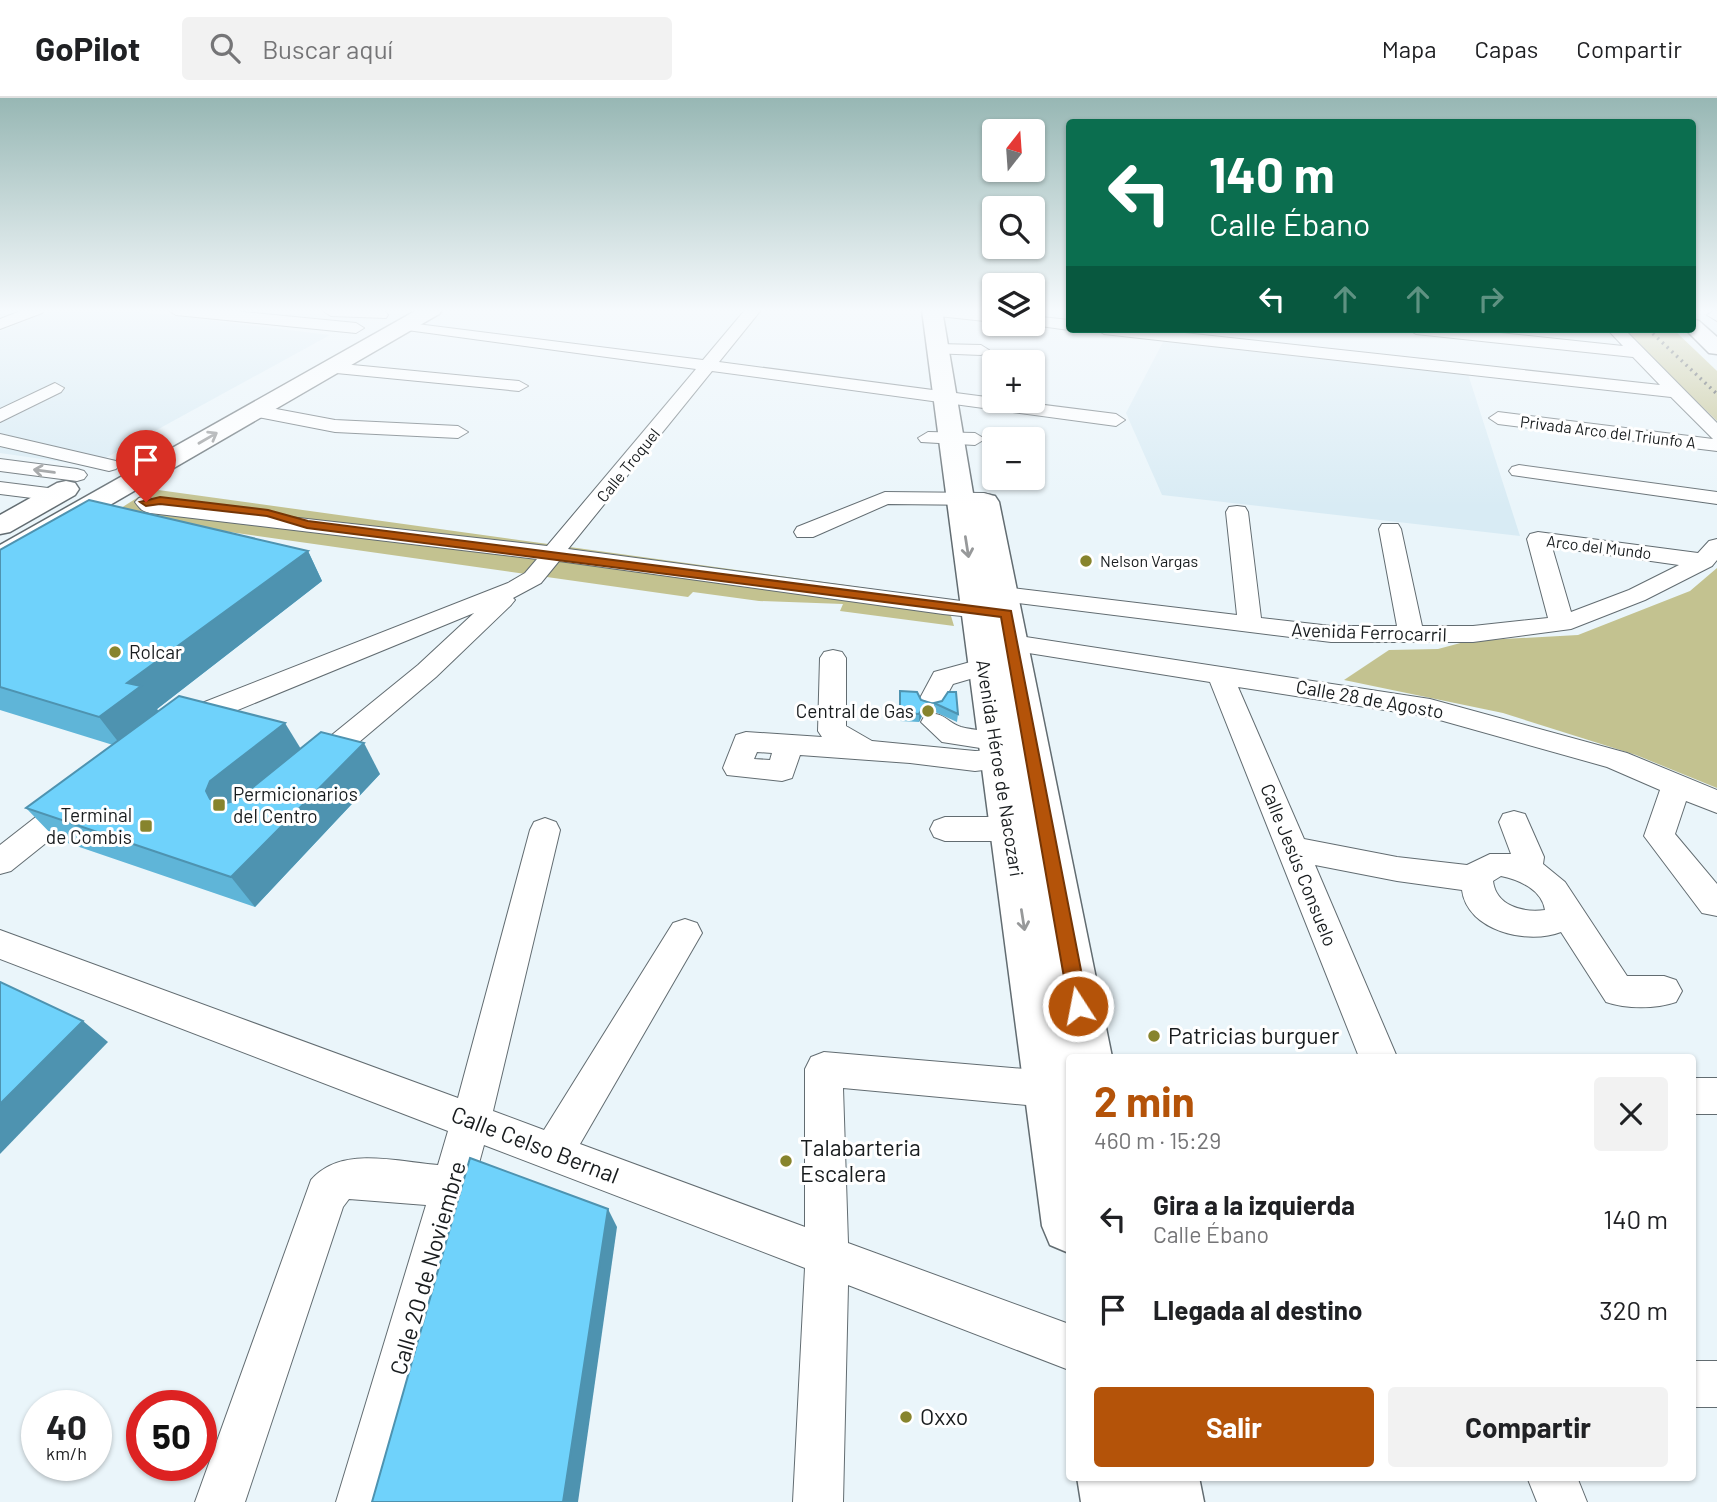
<!DOCTYPE html>
<html lang="es">
<head>
<meta charset="utf-8">
<style>
	:root { --surface:#fff; --page:#f2f2f2; --text:#202124; --muted:#757577; --line:#e0e0e0; --accent:#b45309 }
	body { margin:0; font-family:Barlow,sans-serif; background:var(--page); color:var(--text); height:100vh; display:flex; flex-direction:column; font-size:26px; white-space:nowrap }
	* { box-sizing:border-box; margin:0 }
	p { font-size:23px; color:var(--muted) }
	.icon { flex:none; width:38px; height:38px; fill:none; stroke:currentColor; stroke-width:2; stroke-linecap:round; stroke-linejoin:round }
	.map { position:relative; flex:1; overflow:hidden }
	.side { position:absolute; left:1066px; top:956px; width:630px; height:427px; display:flex; flex-direction:column; background:var(--surface); border-radius:7px; box-shadow:0 2px 5px #0004 }
	.side>* { flex:none }
	.top-card { position:absolute; left:1066px; top:21px; width:630px; height:214px; border-radius:7px; box-shadow:0 2px 5px #0004; background:#0b6e4f; color:#fff; overflow:hidden }
	.needle { width:46px; rotate:17deg }
	.fabs { position:absolute; left:982px; top:21px; display:grid; gap:14px }
	.fabs a { display:grid; place-items:center; width:63px; height:63px; border-radius:7px; background:var(--surface); box-shadow:0 2px 5px #0004; font-size:35px }
	.speed { position:absolute; left:21px; top:1292px; display:flex; gap:14px; font-size:35px; font-weight:700; text-align:center }
	.speed>* { display:grid; place-content:center; width:91px; height:91px; border-radius:50%; background:var(--surface); box-shadow:0 2px 5px #0004; line-height:1 }
	.speed small { font-size:18px; font-weight:400 }
	.speed .limit { border:10px solid #d22; background:#fff; color:#111 }
	.pin { position:absolute; display:grid; place-items:center; width:60px; height:60px; color:#fff; margin:-72px -30px; border-radius:50% 50% 50% 0; rotate:-45deg; box-shadow:0 0 7px #0007 }
	.pin .icon { rotate:45deg }
	.me { position:absolute; width:77px; margin:-38px; rotate:349deg; stroke-linejoin:round; filter:drop-shadow(0 0 5px #0008) }
	.turn { display:flex; align-items:center; gap:24px; height:147px; padding:0 28px; font-size:32px }
	.turn .icon { width:91px; height:91px; stroke-width:2.5 }
	.turn b { display:block; font-size:49px; line-height:60px }
	.lanes { display:flex; align-items:center; height:66px; padding:0 28px; background:#0003; justify-content:center; gap:35px; direction:ltr }
	.lanes .off { opacity:.35 }
	.round { display:grid; place-items:center; flex:none; width:74px; height:74px; border-radius:7px; background:var(--page) }
	.summary { display:flex; align-items:center; justify-content:space-between; height:119px; padding:0 28px }
	h1 { font-size:42px; font-weight:700; line-height:52px; color:var(--accent) }
	.cta { display:flex; gap:14px; margin-top:auto; padding:14px 28px }
	.cta a { flex:1; height:80px; border-radius:7px; background:var(--accent); color:#fff; font-size:28px; font-weight:700; line-height:80px; text-align:center }
	.cta a+a { background:var(--page); color:var(--text) }
	ul { padding:0; list-style:none }
	li { display:flex; align-items:center; gap:21px; height:91px; padding:0 28px }
	li div { flex:1 }
	li b { display:block; font-size:26px }
	li em { font-style:normal }
	header { display:flex; align-items:center; gap:42px; box-sizing:border-box; height:98px; padding:0 35px; background:var(--surface); border-bottom:2px solid var(--line) }
	header strong { font-size:33px }
	nav { display:flex; gap:38px; margin-inline-start:auto; font-size:24px }
	.search { width:490px; height:63px; background:var(--page); display:flex; align-items:center; gap:18px; box-sizing:border-box; padding:0 24px; border-radius:7px; color:var(--muted); font-size:26px }
	.map>svg:first-child { display:block }
	.built { fill:#d8ebf4 }
	.green { fill:#c3c290 }
	.lines { fill:none; stroke-linecap:round; stroke-linejoin:round }
	.minor-casing { stroke:#626c71; stroke-width:2 }
	.major-casing { stroke:#626c71; stroke-width:3 }
	.minor { fill:#fff; fill-rule:evenodd }
	.major { fill:#fff; fill-rule:evenodd }
	.rail { stroke:#313638; stroke-width:3.5; stroke-dasharray:2 4.5; stroke-linecap:butt }
	.wall { fill:#5fb5d8 }
	.shaded-wall { fill:#4e93b0 }
	.building { fill:#6fd2fb; stroke:#4e93b0; stroke-width:2 }
	.oneway { stroke:#97999a }
	.route { fill:#b45309; stroke:#753606; stroke-width:2 }
	.poi-dot { fill:#87842d; stroke:#fff; stroke-width:2.5 }
	.labels { text-anchor:middle; stroke-width:6; stroke-linejoin:round; paint-order:stroke }
	.far-street-label { font-size:16px; fill:#181c1e; stroke:#fff }
	.far-poi-label { font-size:16px; fill:#181c1e; stroke:#fff; text-anchor:start }
	.street-label { font-size:19px; fill:#181c1e; stroke:#fff }
	.poi-label { font-size:19px; fill:#181c1e; stroke:#fff; text-anchor:start }
	.near-poi-label { font-size:23px; fill:#181c1e; stroke:#fff; text-anchor:start }
	.near-street-label { font-size:23px; fill:#181c1e; stroke:#fff }
</style>
</head>
<body>
<header>
<strong>GoPilot</strong>
<div class="search"><svg class="icon" aria-label="search" viewBox="0 0 24 24"><circle cx="10" cy="10" r="6"/><path d="M15 15l6 6"/></svg>Buscar aquí</div>
<nav><a>Mapa</a><a>Capas</a><a>Compartir</a></nav>
</header>
<div class="map">
<svg width="1717" height="1404" viewBox="0 0 1717 1404">
	<rect width="100%" height="100%" fill="#eaf5fa"/>
	<!-- built -->
	<g class="built">
		<path d="M53 212H125L330 237 91 368 0 355V233Z"/>
		<path d="M1164 242 1468 276 1520 438 1162 397 1126 315Z"/>
	</g>
	<!-- green -->
	<g class="green">
		<path d="M1621 231H1673L1717 273V323Z"/>
		<path d="M151 391 946 501 954 528 840 513 843 506 759 503 693 494 688 499 110 417Z"/>
		<path d="M1717 470V690L1636 657 1503 615 1344 582 1389 552 1438 551 1468 543 1578 537 1690 493Z"/>
	</g>
	<g class="lines">
		<defs>
			<g id="minor">
				<path d="M23 212H45L42 215 0 231V221Z"/>
				<path d="M168 212H223L356 225 364 230 356 235 176 217Z"/>
				<path d="M380 212 386 214 388 217 386 220 331 218 323 213Z"/>
				<path d="M745 212H761L719 264 994 300V303H1013L1116 316 1125 322 1116 328 712 273 568 451 999 508 1008 510 1011 515 1008 520 999 522 943 516 559 463 541 485 513 500 515 502 511 507 436 579 326 672 316 675 306 672 302 665 306 658 418 567 474 515 194 630 184 632 174 630 170 623 174 616 508 485 525 475 537 461 150 415C142 413 140 411 135 404L139 400 146 398 157 404 200 409 547 448 696 271 407 232 399 227 401 224 703 262Z"/>
				<path d="M921 212 994 214V224L929 217Z"/>
				<path d="M1715 212 1717 213V223L1707 217Z"/>
				<path d="M1032 218 1069 222V231H1072L1069 232 1026 226H1032Z"/>
				<path d="M1096 231H1148L1660 287 1633 259 1416 236 1408 231H1461L1623 248 1607 231H1624L1717 325V353L1498 326 1489 320 1498 314 1713 341 1671 299 1104 236Z"/>
				<path d="M937 246 981 247 989 252 981 257 931 255 929 251Z"/>
				<path d="M332 265 519 283 528 288 519 293 326 274 323 270Z"/>
				<path d="M55 285 64 290 61 294 0 324V311Z"/>
				<path d="M255 307 335 322 458 328 468 334 458 340 335 334 248 317 246 313Z"/>
				<path d="M928 334 975 335 985 341 975 347 921 344 918 340Z"/>
				<path d="M0 336 116 363 119 367 116 371 109 373 0 348Z"/>
				<path d="M0 361 77 371 84 373 87 377 84 381 77 383 0 373Z"/>
				<path d="M1519 367 1717 394V406L1512 377 1509 373 1512 369Z"/>
				<path d="M0 384 56 391 63 393 66 397 63 401 56 403 0 396Z"/>
				<path d="M885 394 984 395 991 397 994 401 991 405 984 407 888 406 813 439H797L794 434 797 429Z"/>
				<path d="M1237 408 1245 409 1248 414 1261 520 1331 528H1397L1379 431 1382 426H1398L1401 431 1422 528H1473L1548 520 1527 441 1530 436 1538 434 1698 455 1709 443 1717 441V462L1712 468 1645 502 1571 531 1473 544H1331L1003 503 995 501 991 496 995 491 1003 489 1237 517 1226 414 1229 409ZM1552 449 1679 467 1629 492 1571 514Z"/>
				<path d="M1012 537 1430 601 1627 655 1717 692V715L1686 703 1675 736 1717 786V818L1702 815 1644 738 1660 692 1607 669 1429 619 1238 589 1304 741 1397 759 1467 767 1490 756H1511L1499 724 1503 716 1514 713 1525 716 1544 759 1543 766 1565 784 1627 878H1664L1676 882 1682 893 1676 904C1656 911 1626 911 1606 904L1561 834C1528 847 1467 833 1462 792L1397 783 1315 767 1397 959H1359L1210 584 1003 551 999 545 1003 539ZM1501 778C1520 782 1542 792 1545 812 1523 815 1496 808 1493 783Z"/>
				<path d="M833 552 842 554 846 560V628L872 643 975 653 993 652 942 644 921 624 925 617C943 612 946 624 961 629 975 633 991 632 1006 636L1010 643 1006 650 998 652 1009 655 1013 662 1009 669 975 673 910 665 800 657 792 680 782 683 727 677 723 670 736 637 746 634 822 639 818 633 820 560 824 554ZM757 654 772 655 770 662 754 661Z"/>
				<path d="M985 560 994 562 998 568 994 574 953 586 941 608 932 611 923 608 919 602 934 574Z"/>
				<path d="M75 694 86 697 90 705 86 713 11 773 0 776V747L64 697Z"/>
				<path d="M945 719H1030L1041 723 1045 731 1041 739 1030 743H945L934 739 930 731 934 723Z"/>
				<path d="M545 720 556 724 560 732 493 1013 544 1032 673 825 685 821 697 825 702 835 580 1046 805 1129V971L811 959 824 954 1048 973 1061 978 1067 991 1061 1004 1048 1009 843 990 848 1145 1069 1226V1272L848 1187 843 1404H793L805 1170 484 1047 386 1404H336L426 1107 349 1101 343 1109 245 1404H195L311 1082C341 1047 397 1064 438 1067L448 1033 0 861V832L458 1000 530 732 534 724Z"/>
				<rect x="1692" y="980" width="25" height="36"/>
				<rect x="1692" y="1263" width="25" height="46"/>
				<path d="M1527 1379H1577L1587 1404H1537Z"/>
			</g>
			<g id="major">
				<path d="M417 212H442L439 216 10 465 0 468V447Z"/>
				<path d="M922 212H942L974 401 985 396 995 398 999 404 1112 959H1069V1155L1050 1147 1042 1128Z"/>
				<path d="M1692 221 1699 223 1717 239V256L1709 255 1685 231H1692Z"/>
				<path d="M66 383 75 385 79 391 75 397 10 434 0 436V417L57 385Z"/>
				<path d="M1077 1379H1199L1204 1404H1081Z"/>
			</g>
		</defs>
		<!-- minor casing -->
		<use href="#minor" class="minor-casing"/>
		<!-- major casing -->
		<use href="#major" class="major-casing"/>
		<!-- minor -->
		<use href="#minor" class="minor"/>
		<!-- major -->
		<use href="#major" class="major"/>
		<!-- rail -->
		<path class="rail" d="M1648 231 1717 296"/>
	</g>
	<!-- wall -->
	<g class="wall">
		<path d="M0 452 308 453 322 483 157 611 158 613 300 651 380 676 255 809 56 741 26 710 113 647 0 612Z"/>
		<path d="M900 593 931 605V613L923 616 919 624 900 623Z"/>
		<path d="M934 605 958 616 957 624 933 613Z"/>
	</g>
	<!-- shaded-wall -->
	<g class="shaded-wall">
		<path d="M308 453 322 483 157 611 163 620 123 650 99 619 127 585Z"/>
		<path d="M931 605V613L923 616 919 624V616L923 608Z"/>
		<path d="M285 625 304 656 233 714 210 701 206 693 210 683Z"/>
		<path d="M364 645 380 676 255 809 231 779Z"/>
		<path d="M83 923 108 944 0 1056V1006Z"/>
		<path d="M608 1111 617 1129 578 1404H563Z"/>
	</g>
	<!-- building -->
	<g class="building">
		<path d="M89 402 308 453 127 585 141 588 99 619 0 589V452Z"/>
		<path d="M900 593 917 594 921 602 931 605 923 608 919 616 900 615Z"/>
		<path d="M948 594H956L958 616 934 605 942 603Z"/>
		<path d="M179 598 285 625 210 683 206 693 210 701 223 706 237 702 321 634 364 645 231 779 26 710Z"/>
		<path d="M0 884 83 923 0 1006Z"/>
		<path d="M470 1060 608 1111 563 1404H372Z"/>
	</g>
	<!-- one-way arrows -->
	<defs><path id="oneway-shaft" d="M-6 0H5M1.5-3L5.5 0L1.5 3" fill="none" stroke-width="1.6" stroke-linecap="round" stroke-linejoin="round" transform="scale(1.75)"/></defs>
	<g class="oneway">
		<use href="#oneway-shaft" transform="translate(208 340) rotate(-30)"/>
		<use href="#oneway-shaft" transform="translate(44 373) rotate(-172)"/>
		<use href="#oneway-shaft" transform="translate(967 449) rotate(81)"/>
		<use href="#oneway-shaft" transform="translate(1023 822) rotate(81)"/>
	</g>
	<!-- sky -->
	<linearGradient id="sky" x2="0" y2="1"><stop stop-color="#97b7b4"/><stop offset="0.52" stop-color="#f6fafd"/><stop offset="1" stop-color="#f6fafd" stop-opacity="0"/></linearGradient>
	<rect width="1717" height="409" fill="url(#sky)"/>
	<!-- route -->
	<path class="route" d="M160 399 268 412 308 423 1011 513 1088 908 1085 914 1078 917 1072 914 1069 908 1001 519 307 430 267 418 160 406 146 408 140 404Z"/>
	<!-- markers -->
	<g class="poi-dot">
		<circle cx="1086" cy="463" r="7"/>
		<circle cx="115" cy="554" r="7"/>
		<circle cx="928" cy="613" r="7"/>
		<rect x="212" y="700" width="14" height="14" rx="3.5"/>
		<rect x="139" y="721" width="14" height="14" rx="3.5"/>
		<circle cx="1154" cy="938" r="7"/>
		<circle cx="786" cy="1063" r="7"/>
		<circle cx="906" cy="1319" r="7"/>
	</g>
	<g class="labels">
		<!-- far-street labels -->
		<g class="far-street-label">
			<text transform="translate(1608 334) rotate(7)" y="6">Privada Arco del Triunfo A</text>
			<text transform="translate(628 367) rotate(-51)" y="6">Calle Troquel</text>
			<text transform="translate(1599 449) rotate(7)" y="6">Arco del Mundo</text>
		</g>
		<!-- far-poi labels -->
		<g class="far-poi-label">
			<text x="1100" y="469">Nelson Vargas</text>
		</g>
		<!-- street labels -->
		<g class="street-label">
			<text transform="translate(1369 534) rotate(2)" y="7">Avenida Ferrocarril</text>
			<text transform="translate(1370 601) rotate(10)" y="7">Calle 28 de Agosto</text>
			<text transform="translate(1000 670) rotate(81)" y="7">Avenida Héroe de Nacozari</text>
			<text transform="translate(1299 767) rotate(68)" y="7">Calle Jesús Consuelo</text>
		</g>
		<!-- poi labels -->
		<g class="poi-label">
			<text x="129" y="561">Rolcar</text>
			<text x="914" y="620" text-anchor="end">Central de Gas</text>
			<text x="233" y="703">Permicionarios<tspan x="233" dy="22">del Centro</tspan></text>
			<text x="132" y="724" text-anchor="end">Terminal<tspan x="132" dy="22">de Combis</tspan></text>
		</g>
		<!-- near-poi labels -->
		<g class="near-poi-label">
			<text x="1168" y="946">Patricias burguer</text>
			<text x="800" y="1058">Talabarteria<tspan x="800" dy="26">Escalera</tspan></text>
			<text x="920" y="1327">Oxxo</text>
		</g>
		<!-- near-street labels -->
		<g class="near-street-label">
			<text transform="translate(535 1047) rotate(21)" y="8">Calle Celso Bernal</text>
			<text transform="translate(428 1170) rotate(-74)" y="8">Calle 20 de Noviembre</text>
		</g>
	</g>
</svg>
<div class="fabs">
<a><svg class="needle" viewBox="-14 -14 28 28"><path d="M0-13l5 13h-10z" fill="#e53935"/><path d="M0 13l5-13h-10z" fill="#757577"/></svg></a>
<a><svg class="icon" aria-label="search" viewBox="0 0 24 24"><circle cx="10" cy="10" r="6"/><path d="M15 15l6 6"/></svg></a>
<a><svg class="icon" aria-label="layers" viewBox="0 0 24 24"><path d="M12 4l9 5-9 5-9-5zM3 14l9 5 9-5"/></svg></a>
<a>+</a>
<a>−</a>
</div>
<div class="speed"><div>40<small>km/h</small></div><div class="limit">50</div></div>
<div class="pin" style="left:146px;top:404px;background:#d93025"><svg class="icon" aria-label="arrive" viewBox="0 0 24 24"><path d="M6 21V4h12l-3 4 3 4H6"/></svg></div>
<svg class="me" style="left:1078px;top:908px" viewBox="-20 -20 40 40"><circle r="17" fill="#b45309" stroke="#fff" stroke-width="3"/><path d="M0-11L8 9 0 5-8 9z" fill="#fff"/></svg>
<div class="top-card">
<div class="turn"><svg class="icon" aria-label="left" viewBox="0 0 24 24"><path d="M17 20v-9H6M10 6l-5 5 5 5"/></svg><div><b>140 m</b>Calle Ébano</div></div>
<div class="lanes"><svg class="icon" aria-label="left" viewBox="0 0 24 24"><path d="M17 20v-9H6M10 6l-5 5 5 5"/></svg><svg class="icon off" aria-label="ahead" viewBox="0 0 24 24"><path d="M12 20V5M6 11l6-6 6 6"/></svg><svg class="icon off" aria-label="ahead" viewBox="0 0 24 24"><path d="M12 20V5M6 11l6-6 6 6"/></svg><svg class="icon off" aria-label="right" viewBox="0 0 24 24"><path d="M7 20v-9h11M14 6l5 5-5 5"/></svg></div>
</div>
<section class="side">
<div class="summary"><div><h1>2 min</h1><p>460 m · 15:29</p></div><a class="round"><svg class="icon" aria-label="close" viewBox="0 0 24 24"><path d="M6 6l12 12M18 6L6 18"/></svg></a></div>
<ul>
<li><svg class="icon" aria-label="left" viewBox="0 0 24 24"><path d="M17 20v-9H6M10 6l-5 5 5 5"/></svg><div><b>Gira a la izquierda</b><p>Calle Ébano</p></div><em>140 m</em></li>
<li><svg class="icon" aria-label="arrive" viewBox="0 0 24 24"><path d="M6 21V4h12l-3 4 3 4H6"/></svg><div><b>Llegada al destino</b></div><em>320 m</em></li>
</ul>
<div class="cta"><a>Salir</a><a>Compartir</a></div>
</section>
</div>
</body>
</html>
